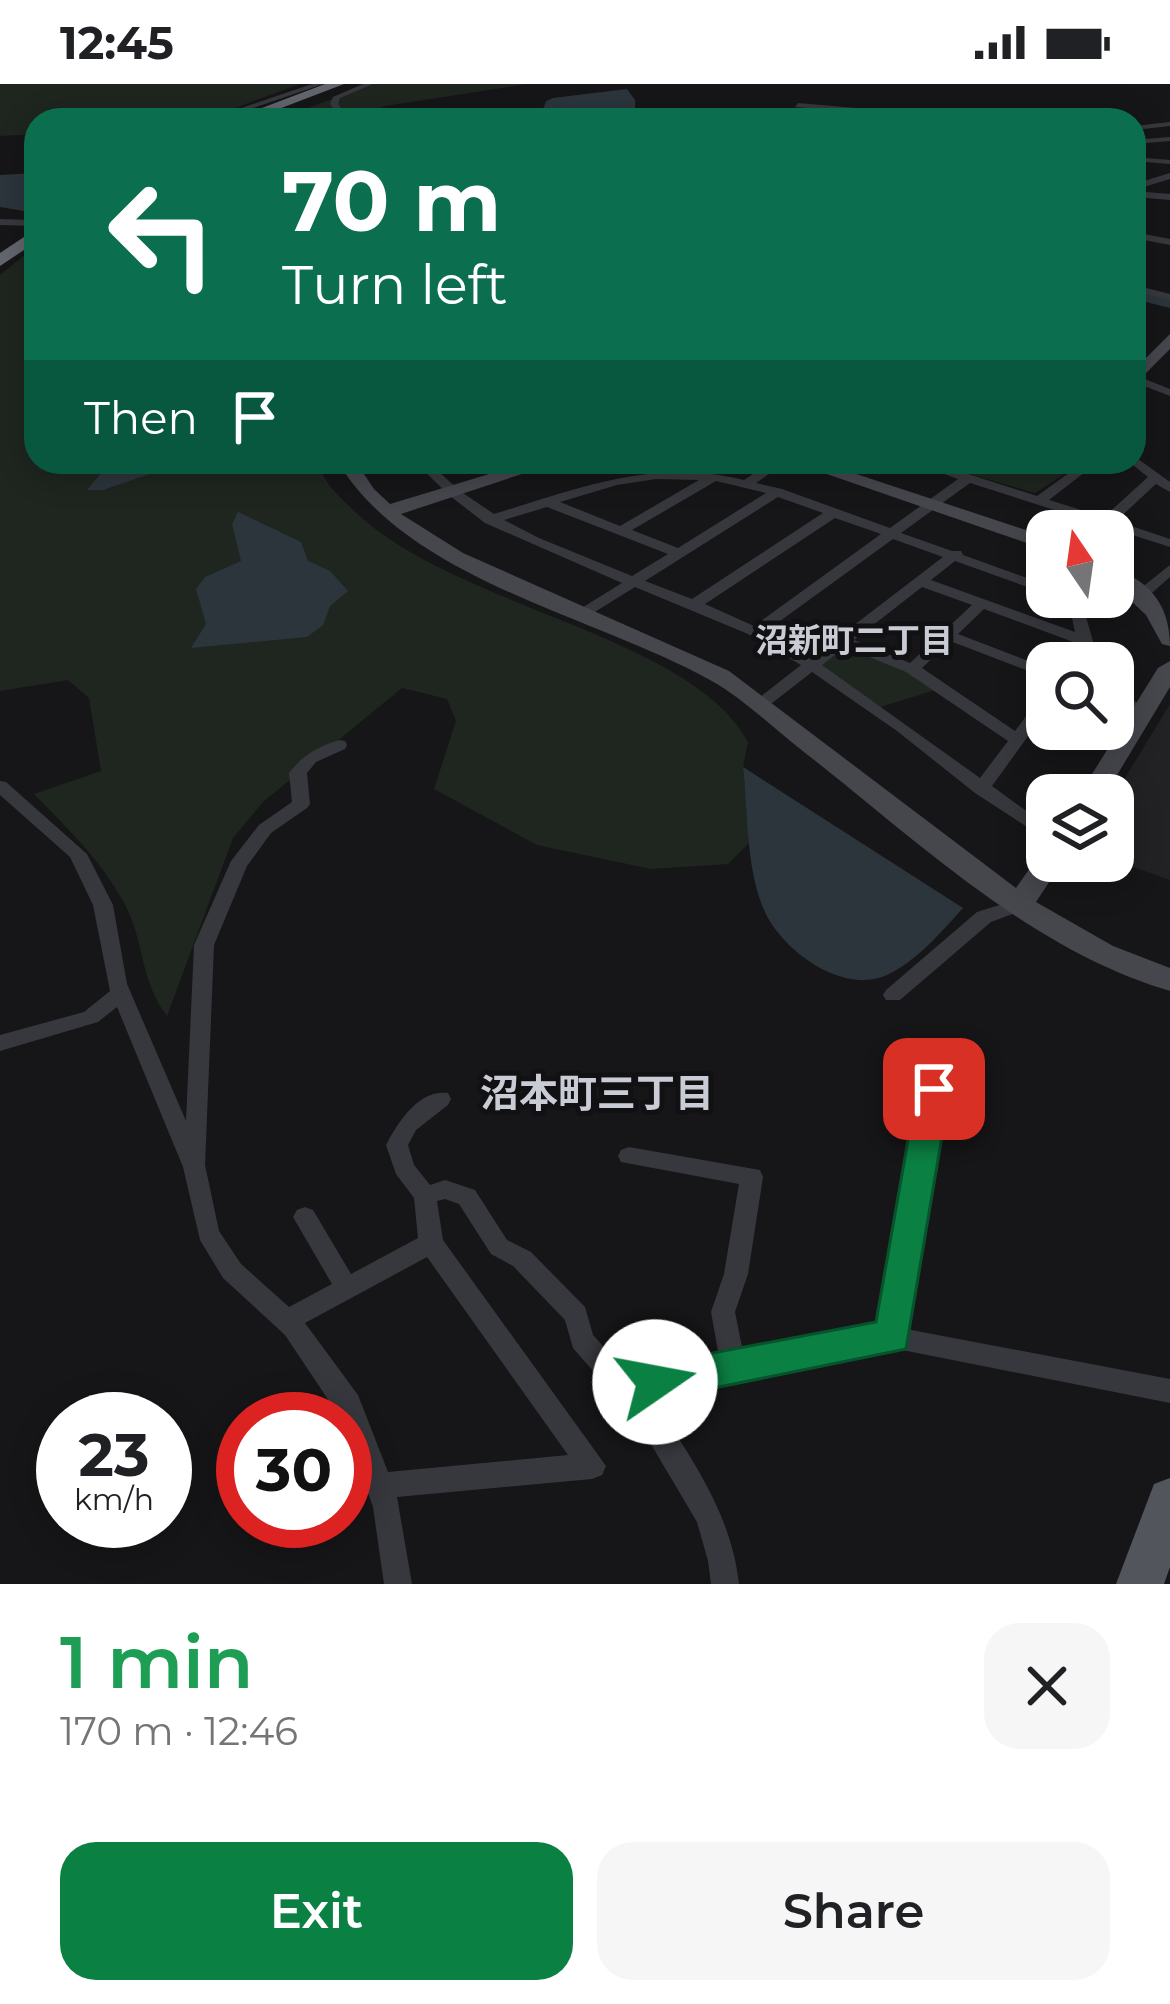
<!DOCTYPE html>
<html lang="en">
<head>
<meta charset="utf-8">
<style>
	:root { --surface:#fff; --page:#f6f6f6; --text:#202124; --muted:#757577; --accent:#0b8043 }
	body { margin:0; font-family:Montserrat,"Noto Sans JP",sans-serif; background:var(--page); color:var(--text); height:100vh; display:flex; flex-direction:column; font-size:45px; white-space:nowrap }
	* { box-sizing:border-box; margin:0 }
	p { font-size:39px; color:var(--muted) }
	.icon { flex:none; width:66px; height:66px; fill:none; stroke:currentColor; stroke-width:2; stroke-linecap:round; stroke-linejoin:round }
	.map { position:relative; height:1500px; overflow:hidden }
	.drawer { display:flex; flex-direction:column; background:var(--surface); flex:1 }
	.drawer>* { flex:none }
	.hud { position:absolute; left:24px; top:24px; width:1122px; height:366px; border-radius:36px; box-shadow:0 6px 30px #0003; background:#0b6e4f; color:#fff; overflow:hidden }
	.needle { width:78px; rotate:347deg }
	.tools { position:absolute; left:1026px; top:426px; display:grid; gap:24px }
	.tools a { display:grid; place-items:center; width:108px; height:108px; border-radius:24px; background:var(--surface); box-shadow:0 6px 30px #0003; font-size:60px }
	.speed { position:absolute; left:36px; top:1308px; display:flex; gap:24px; font-size:60px; font-weight:700; text-align:center }
	.speed>* { display:grid; place-content:center; width:156px; height:156px; border-radius:50%; background:var(--surface); box-shadow:0 6px 30px #0003; line-height:1 }
	.speed small { font-size:30px; font-weight:400 }
	.speed .limit { border:18px solid #d22; background:#fff; color:#111 }
	.pin { position:absolute; display:grid; place-items:center; width:102px; height:102px; color:#fff; margin:-51px; border-radius:24px; box-shadow:0 6px 18px #0006 }
	.me { position:absolute; width:132px; margin:-66px; rotate:78deg; stroke-linejoin:round; filter:drop-shadow(0 0 9px #0008) }
	.turn { display:flex; align-items:center; gap:42px; height:252px; padding:0 60px; font-size:54px }
	.turn .icon { width:156px; height:156px; stroke-width:2.5 }
	.turn b { display:block; font-size:84px; line-height:102px }
	.then { display:flex; align-items:center; height:114px; padding:0 60px; background:#0003; gap:24px; font-size:45px }
	.round { display:grid; place-items:center; flex:none; width:126px; height:126px; border-radius:36px; background:var(--page) }
	.headline { display:flex; align-items:center; justify-content:space-between; height:204px; padding:0 60px }
	h1 { font-size:72px; font-weight:600; line-height:90px; color:#1e9e55 }
	.primary-button { display:flex; gap:24px; margin-top:auto; padding:24px 60px }
	.primary-button a { flex:1; height:138px; border-radius:36px; background:var(--accent); color:#fff; font-size:48px; font-weight:600; line-height:138px; text-align:center }
	.primary-button a+a { background:var(--page); color:var(--text) }
	.status { display:flex; justify-content:space-between; align-items:center; height:84px; padding:0 60px; background:var(--surface); direction:ltr }
	.status svg { height:33px; fill:currentColor }
	.map>svg:first-child { display:block }
	.built { fill:#222225 }
	.green { fill:#1e261f }
	.water { fill:#2c353c }
	.lines { fill:none; stroke-linecap:round; stroke-linejoin:round }
	.river { fill:#2c353c; fill-rule:evenodd }
	.street { fill:#37383d; fill-rule:evenodd }
	.secondary { fill:#45474d; fill-rule:evenodd }
	.primary { fill:#53555c; fill-rule:evenodd }
	.highway { fill:#63666e; fill-rule:evenodd }
	.route { fill:#0b8043; stroke:#07532c; stroke-width:3 }
	.labels { text-anchor:middle; stroke-width:10; stroke-linejoin:round; paint-order:stroke }
	.neighbourhood-label { font-size:33px; font-weight:bold; fill:#c9ccd4; stroke:#111113 }
	.near-neighbourhood-label { font-size:39px; font-weight:bold; fill:#c9ccd4; stroke:#111113 }
</style>
</head>
<body>
<div class="status"><b>12:45</b><svg viewBox="0 0 49 12"><path d="M0 12V9h3v3zM5 12V6h3v6zM10 12V3h3v9zM15 12V0h3v12zM26 1h20v11H26zM47 4h2v5h-2z"/></svg></div>
<div class="map">
<svg width="1170" height="1500" viewBox="0 0 1170 1500">
	<rect width="100%" height="100%" fill="#161618"/>
	<!-- built -->
	<path class="built" d="M1170 620V796L1113 776V714Z"/>
	<!-- green -->
	<g class="green">
		<path d="M0 0H300L203 36H36V50L0 52Z"/>
		<path d="M373 0H527L385 22 353 36H275Z"/>
		<path d="M36 162V378H319C323 398 335 408 349 422 447 523 690 549 748 658L743 683 751 757 728 780 651 785 537 761 434 705 456 637 447 615 402 604 263 718 233 754 167 932C139 895 145 856 124 819 101 776 67 744 34 710L101 687 89 614 68 596 0 607V191Z"/>
		<path d="M928 378H1083L1035 409Z"/>
		<path d="M844 561 907 584 935 606 877 624 816 582Z"/>
	</g>
	<!-- water -->
	<g class="water">
		<path d="M627 5 635 16V34L529 36 541 32 546 17 553 14Z"/>
		<path d="M36 89V129L0 123V91Z"/>
		<path d="M111 378H184L103 406H87Z"/>
		<path d="M238 428 301 458 308 477 330 487 348 507 330 522 323 541 307 553 191 564 206 540 196 505 205 493 241 477 232 440Z"/>
		<path d="M743 683 963 824C941 848 917 877 887 891 841 912 777 863 762 821 746 780 748 727 743 683Z"/>
	</g>
	<g class="lines">
		<!-- river -->
		<path class="river" d="M1134 205 1170 214V224L1134 215Z"/>
		<!-- street -->
		<g class="street">
			<path d="M312 0H323L218 36H206Z"/>
			<path d="M363 0H373L340 14 338 20 349 36H341L330 20 333 13Z"/>
			<path d="M798 19 971 34 975 36H945L795 23Z"/>
			<path d="M1170 38V42L1134 46V42Z"/>
			<path d="M1170 53V57L1134 60V56Z"/>
			<path d="M1134 73 1170 76V80L1134 77Z"/>
			<path d="M1170 89V95L1134 106V100Z"/>
			<path d="M1134 107 1170 110V116L1134 113Z"/>
			<path d="M0 135 36 136V142L0 141Z"/>
			<path d="M1134 148 1170 155V161L1134 154Z"/>
			<path d="M1134 201 1170 210V216L1134 207Z"/>
			<path d="M1134 294H1142L1170 305V312L1134 298Z"/>
			<path d="M1134 372 1170 398V408L1156 400 1116 437 1170 455V463L970 399 901 449 952 467H961L963 471 1047 501V510L955 477 931 496 1075 548 1072 534 1052 513H1067L1086 533 1093 557 1082 579H1066L1076 559 984 525 958 550 1047 584V594L950 557 922 584 1015 647 1041 612 1047 610V626L992 702 1047 742V756L975 709 897 647 812 588 767 623H755L753 620 755 617 801 581 748 550 635 503 590 531H580V525L622 499 485 439 450 412 415 378H428L460 407 494 430C580 404 653 374 744 396L771 378H786L756 399 782 405 890 444 958 395 912 378H931L1037 412 1084 378H1098L1049 416 1104 433 1148 393 1129 378H1134ZM656 395 699 396 620 442 560 418 617 401ZM716 397 766 409 678 464 632 446ZM778 413 823 429 692 515 645 497ZM547 423 668 470 632 492 539 454 504 436ZM835 434 881 450 754 542 705 520ZM893 455 943 473 811 574 765 548ZM922 503 972 521 910 579 854 556ZM845 563 906 588 1008 657 980 694 822 581Z"/>
			<path d="M1170 481V493L1146 514H1136V508Z"/>
			<path d="M1113 609 1152 624 1154 627 1146 632 1113 620Z"/>
			<path d="M339 656 345 657 347 661 345 665 316 678 307 689 310 720 307 724 271 749 247 782 214 861 205 1081 219 1147 241 1180 289 1223 332 1200 293 1133 297 1126 305 1123 313 1126 351 1190 418 1154 414 1114 396 1090 386 1061C398 1038 419 1005 448 1009L451 1015 448 1021 416 1046 408 1061 414 1081 430 1101 445 1096 475 1106 507 1156 531 1168 585 1223 593 1251 641 1304 646 1290 719 1273 711 1228 724 1190 739 1100 621 1078 618 1072 621 1066 629 1063 760 1086 763 1093 748 1190 735 1228 743 1268 833 1249 881 1243 923 1005 926 999 934 997 942 999 945 1005 906 1245 1170 1295V1319L892 1264 833 1271 666 1307 662 1329C697 1382 732 1435 739 1500H711L708 1477 697 1438 639 1340 573 1264 565 1236 513 1182 491 1170 459 1120 445 1115 437 1117 443 1156 606 1382 602 1391 592 1395 397 1413 412 1500H384L373 1423 345 1345V1335H341L285 1251 223 1194 200 1156 183 1083 117 923 98 938 0 967V951L84 928 110 907 93 821 70 773 0 711V697L6 698 87 770 113 821 127 900 186 1037 194 861 231 777 259 741 292 718 289 689C303 671 317 663 339 656ZM427 1173 568 1371 388 1388 358 1311 305 1239Z"/>
			<path d="M1019 815 1029 821 1026 825 991 838 900 916H886L883 911 886 906 977 828Z"/>
		</g>
		<!-- secondary -->
		<g class="secondary">
			<path d="M1170 250V265L1134 301V286Z"/>
			<path d="M338 378H356L374 405 390 420 529 378H558L401 430 463 469 729 587 1016 804 1039 771 1047 769V777H1063L1036 818 1113 862 1170 884V907C1030 866 917 756 804 668 774 645 743 614 710 596 592 531 409 496 338 378Z"/>
			<path d="M792 378H820L1047 453V466Z"/>
			<path d="M1113 484C1151 497 1170 523 1170 562L1162 560 1146 531 1113 500Z"/>
			<path d="M1170 577V603L1105 711H1079L1158 584Z"/>
		</g>
		<!-- primary -->
		<path class="primary" d="M1170 1394V1483L1164 1500H1116L1154 1400Z"/>
		<!-- highway -->
		<g class="highway">
			<path d="M325 0H344L250 36H230Z"/>
			<path d="M36 145V158L0 182V169Z"/>
		</g>
	</g>
	<!-- route -->
	<path class="route" d="M934 993 946 996 950 1005 906 1265 655 1316 641 1310 636 1298 641 1285 655 1280 876 1238 917 1005 922 996Z"/>
	<g class="labels">
		<!-- neighbourhood labels -->
		<g class="neighbourhood-label">
			<text x="854" y="568">沼新町二丁目</text>
		</g>
		<!-- near-neighbourhood labels -->
		<g class="near-neighbourhood-label">
			<text x="597" y="1023">沼本町三丁目</text>
		</g>
	</g>
</svg>
<div class="tools">
<a><svg class="needle" viewBox="-14 -14 28 28"><path d="M0-13l5 13h-10z" fill="#e53935"/><path d="M0 13l5-13h-10z" fill="#757577"/></svg></a>
<a><svg class="icon" aria-label="search" viewBox="0 0 24 24"><circle cx="10" cy="10" r="6"/><path d="M15 15l6 6"/></svg></a>
<a><svg class="icon" aria-label="layers" viewBox="0 0 24 24"><path d="M12 4l9 5-9 5-9-5zM3 14l9 5 9-5"/></svg></a>
</div>
<div class="speed"><div>23<small>km/h</small></div><div class="limit">30</div></div>
<div class="pin" style="left:934px;top:1005px;background:#d93025"><svg class="icon" aria-label="arrive" viewBox="0 0 24 24"><path d="M6 21V4h12l-3 4 3 4H6"/></svg></div>
<svg class="me" style="left:655px;top:1298px" viewBox="-20 -20 40 40"><circle r="19" fill="#fff"/><path d="M0-13L10 11 0 6-10 11z" fill="#0b8043"/></svg>
<div class="hud">
<div class="turn"><svg class="icon" aria-label="left" viewBox="0 0 24 24"><path d="M17 20v-9H6M10 6l-5 5 5 5"/></svg><div><b>70 m</b>Turn left</div></div>
<div class="then">Then<svg class="icon" aria-label="arrive" viewBox="0 0 24 24"><path d="M6 21V4h12l-3 4 3 4H6"/></svg></div>
</div>
</div>
<section class="drawer">
<div class="headline"><div><h1>1 min</h1><p>170 m · 12:46</p></div><a class="round"><svg class="icon" aria-label="close" viewBox="0 0 24 24"><path d="M6 6l12 12M18 6L6 18"/></svg></a></div>
<div class="primary-button"><a>Exit</a><a>Share</a></div>
</section>
</body>
</html>
